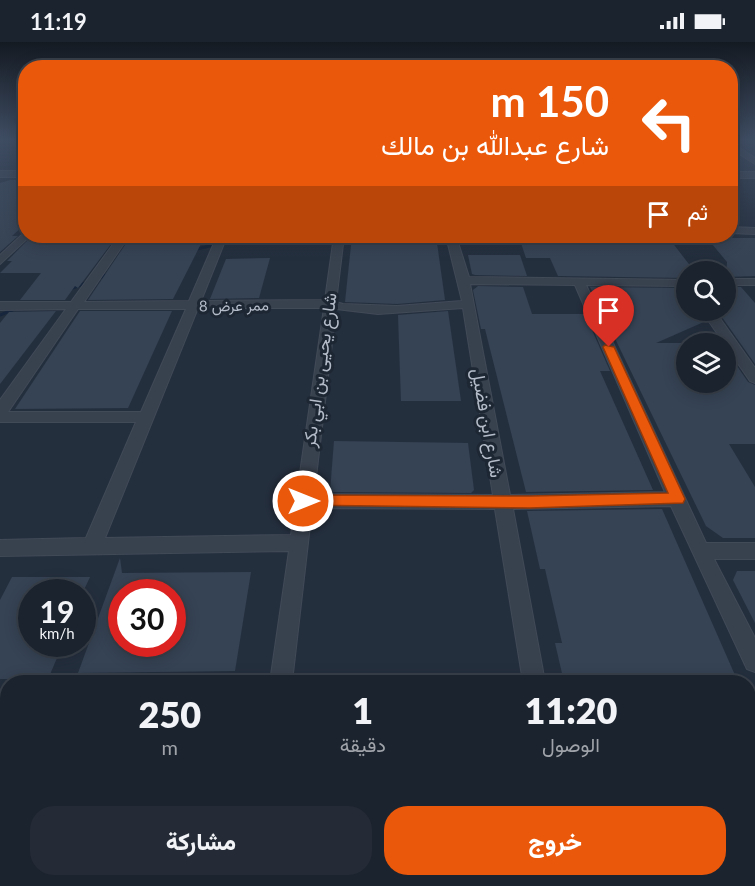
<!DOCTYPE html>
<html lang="ar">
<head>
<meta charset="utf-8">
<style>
	:root { --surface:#1b232e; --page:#242b36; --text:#f1f3f6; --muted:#a0a4aa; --line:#39404a; --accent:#ea580c }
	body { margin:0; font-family:Lato,Vazirmatn,sans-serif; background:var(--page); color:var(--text); direction:rtl; height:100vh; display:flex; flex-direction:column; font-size:22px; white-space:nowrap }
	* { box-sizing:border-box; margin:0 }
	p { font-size:20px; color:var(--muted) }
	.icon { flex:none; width:33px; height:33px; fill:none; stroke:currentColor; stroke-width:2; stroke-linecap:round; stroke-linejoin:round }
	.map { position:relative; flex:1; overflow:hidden; direction:ltr }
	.panel { position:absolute; left:0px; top:633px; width:756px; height:212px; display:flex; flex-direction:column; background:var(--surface); border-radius:24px 24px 0 0; box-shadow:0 3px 15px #0003,0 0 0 2px var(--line); direction:rtl }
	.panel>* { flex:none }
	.guide { position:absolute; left:18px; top:18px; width:720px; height:183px; border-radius:24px; box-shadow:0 3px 15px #0003,0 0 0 2px var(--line); direction:rtl; background:#ea580c; color:#fff; overflow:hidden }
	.fabs { position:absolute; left:676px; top:219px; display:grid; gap:12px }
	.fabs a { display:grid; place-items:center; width:60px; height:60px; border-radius:50%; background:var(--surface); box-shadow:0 3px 15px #0003,0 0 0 2px var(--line); font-size:30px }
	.speed { position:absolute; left:18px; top:537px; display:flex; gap:12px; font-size:30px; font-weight:700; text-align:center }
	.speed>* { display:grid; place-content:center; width:78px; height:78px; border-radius:50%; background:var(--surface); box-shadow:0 3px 15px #0003,0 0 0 2px var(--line); line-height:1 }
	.speed small { font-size:15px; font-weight:400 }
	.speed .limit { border:9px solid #d22; background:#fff; color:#111 }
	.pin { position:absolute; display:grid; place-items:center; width:51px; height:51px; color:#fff; margin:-62px -26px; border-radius:50% 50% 50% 0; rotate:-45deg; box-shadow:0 0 6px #0007 }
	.pin .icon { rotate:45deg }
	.me { position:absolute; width:66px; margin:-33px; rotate:90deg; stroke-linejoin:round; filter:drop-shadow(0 0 4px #0008) }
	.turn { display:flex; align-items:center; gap:21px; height:126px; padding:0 30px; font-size:27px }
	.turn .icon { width:78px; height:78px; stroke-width:2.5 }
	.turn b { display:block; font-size:42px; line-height:51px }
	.then { display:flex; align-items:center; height:57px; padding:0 30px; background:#0003; gap:12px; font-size:22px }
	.eta { display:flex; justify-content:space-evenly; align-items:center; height:102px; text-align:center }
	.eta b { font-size:36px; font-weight:800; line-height:42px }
	.primary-button { display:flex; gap:12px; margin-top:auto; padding:12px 30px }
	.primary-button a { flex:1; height:69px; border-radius:24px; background:var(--accent); color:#fff; font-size:24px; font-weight:800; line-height:69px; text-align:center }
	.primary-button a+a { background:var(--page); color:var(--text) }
	.status { display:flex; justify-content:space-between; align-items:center; height:42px; padding:0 30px; background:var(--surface); direction:ltr }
	.status svg { height:16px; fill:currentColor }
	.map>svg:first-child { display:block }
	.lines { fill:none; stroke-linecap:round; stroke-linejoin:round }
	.stream-far1 { stroke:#17263c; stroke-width:2 }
	.stream { stroke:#17263c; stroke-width:3 }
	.building { fill:#364354; fill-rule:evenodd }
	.minor-casing { stroke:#414a57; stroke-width:2 }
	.minor { fill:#38414e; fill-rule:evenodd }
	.route { fill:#ea580c; stroke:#983908; stroke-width:1.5 }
	.labels { text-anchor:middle; stroke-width:6; stroke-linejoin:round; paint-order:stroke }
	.far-street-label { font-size:15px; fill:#b4bcc9; stroke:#1d2633 }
	.street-label { font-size:18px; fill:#b4bcc9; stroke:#1d2633 }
</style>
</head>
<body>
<div class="status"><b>11:19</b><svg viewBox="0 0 49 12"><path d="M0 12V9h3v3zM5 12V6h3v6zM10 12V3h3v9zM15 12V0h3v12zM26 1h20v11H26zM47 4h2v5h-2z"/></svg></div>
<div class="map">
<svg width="755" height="844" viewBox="0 0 755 844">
	<rect width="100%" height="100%" fill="#242f3e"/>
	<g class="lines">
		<!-- stream-far1 -->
		<path class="stream-far1" d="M730 100 748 98"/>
		<!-- stream -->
		<g class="stream">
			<path d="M193 208 251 194"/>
			<path d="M70 247 107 233"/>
			<path d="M0 273 17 266"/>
		</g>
	</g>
	<!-- building -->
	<g class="building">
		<path d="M10 138H26V181L12 194H18L0 210V141Z"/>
		<path d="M32 194H117L78 246 75 244 65 258H20L41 231H0L12 219H7Z"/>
		<path d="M131 194H205L173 257 88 258Z"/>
		<path d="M352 194H436L445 258 397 262 345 260Z"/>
		<path d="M519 195H668L695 230H682L686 236 558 234 550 216H526Z"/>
		<path d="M707 196H755V234L726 235 727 220Z"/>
		<path d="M468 213H520L527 234 475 233 472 232Z"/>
		<path d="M270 216 259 256 210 257 226 217Z"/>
		<path d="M478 244 523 245 532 272H585L610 329H600L653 448 526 450 485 287H481L473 248Z"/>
		<path d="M590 245 687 246V268H699L706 279 656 301H687V340H726V308L748 340 755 343V402H729L755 445V496H723L706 484Z"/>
		<path d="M726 245H741L755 261V322L717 268H726Z"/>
		<path d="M56 269 0 342V281L9 270Z"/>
		<path d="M80 269H172L128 366 15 367Z"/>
		<path d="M448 269 461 359H401L398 273Z"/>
		<path d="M334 399 468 401 474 448 471 451 330 450Z"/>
		<path d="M662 467 738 640H564L555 601H562L545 527H540L527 469Z"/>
		<path d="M120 516 122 531 251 530 235 629 78 631ZM122 550H172V602H122Z"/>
		<path d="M737 529H755V581L733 538Z"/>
		<path d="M12 535H90L83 550H32V602H63L48 637H0V558Z"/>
	</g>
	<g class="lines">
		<defs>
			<g id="minor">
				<path d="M730 100 755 116V122L730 106Z"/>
				<rect x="0" y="129" width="26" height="6"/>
				<rect x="730" y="130" width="25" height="6"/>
				<path d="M730 185 755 186V192L730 191Z"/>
				<path d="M26 189V194H30L0 222V213Z"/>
				<path d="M119 194H129L84 260 189 259 217 194H227L201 259 325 258 334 194H344L336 260 343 262 397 264 462 259 446 194H456L469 235 687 238V244L586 243 706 501H755V517H714L755 596V630L747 627 671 464 513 467 545 640H523L495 467 312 466 292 640H270L289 509 0 514V498L86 496 136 380H0V358L66 267 0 268V260H71ZM470 242 575 243 665 450 510 453ZM198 266H324L291 493 105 496ZM463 266 493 453 314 452 336 267 378 272ZM78 267H186L141 370H8Z"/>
				<rect x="726" y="237" width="29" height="6"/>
				<path d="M701 268H714L755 326V341L750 339Z"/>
				<path d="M36 837H64L61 844H33Z"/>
				<path d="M556 837H584L586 844H558Z"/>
			</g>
		</defs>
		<!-- minor casing -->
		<use href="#minor" class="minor-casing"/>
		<!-- minor -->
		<use href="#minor" class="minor"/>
	</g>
	<!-- sky -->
	<linearGradient id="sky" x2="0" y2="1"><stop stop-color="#141a22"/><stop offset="0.45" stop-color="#3f4d63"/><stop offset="1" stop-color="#3f4d63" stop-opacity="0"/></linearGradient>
	<rect width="755" height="216" fill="url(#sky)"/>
	<!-- route -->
	<path class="route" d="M605 303 614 305 685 457 683 461 530 466 298 463 295 459 298 454 303 453 530 454 668 451 603 305Z"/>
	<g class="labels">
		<!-- far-street labels -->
		<g class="far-street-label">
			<text transform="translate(234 264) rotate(-1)" y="5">ممر عرض 8</text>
		</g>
		<!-- street labels -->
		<g class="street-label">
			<text transform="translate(320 328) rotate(-82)" y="6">شارع يحيى بن ابي بكر</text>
			<text transform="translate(487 381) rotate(80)" y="6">شارع ابن فضيل</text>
		</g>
	</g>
</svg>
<div class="fabs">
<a><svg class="icon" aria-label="search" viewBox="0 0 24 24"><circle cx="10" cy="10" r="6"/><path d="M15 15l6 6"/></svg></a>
<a><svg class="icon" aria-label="layers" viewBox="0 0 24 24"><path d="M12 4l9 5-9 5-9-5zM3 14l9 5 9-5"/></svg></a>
</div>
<div class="speed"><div>19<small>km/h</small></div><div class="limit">30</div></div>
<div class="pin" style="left:609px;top:305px;background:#d93025"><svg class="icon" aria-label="arrive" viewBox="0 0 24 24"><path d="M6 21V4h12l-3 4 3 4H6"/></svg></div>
<svg class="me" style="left:303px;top:459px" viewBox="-20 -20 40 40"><circle r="17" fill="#ea580c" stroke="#fff" stroke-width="3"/><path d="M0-11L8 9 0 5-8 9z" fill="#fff"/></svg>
<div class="guide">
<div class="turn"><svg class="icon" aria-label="left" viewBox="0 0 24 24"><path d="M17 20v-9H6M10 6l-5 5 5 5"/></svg><div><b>150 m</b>شارع عبدالله بن مالك</div></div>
<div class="then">ثم<svg class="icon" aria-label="arrive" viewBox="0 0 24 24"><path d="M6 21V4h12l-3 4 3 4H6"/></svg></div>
</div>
<section class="panel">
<div class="eta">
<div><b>11:20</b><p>الوصول</p></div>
<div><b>1</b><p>دقيقة</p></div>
<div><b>250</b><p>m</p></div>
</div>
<div class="primary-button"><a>خروج</a><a>مشاركة</a></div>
</section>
</div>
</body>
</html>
